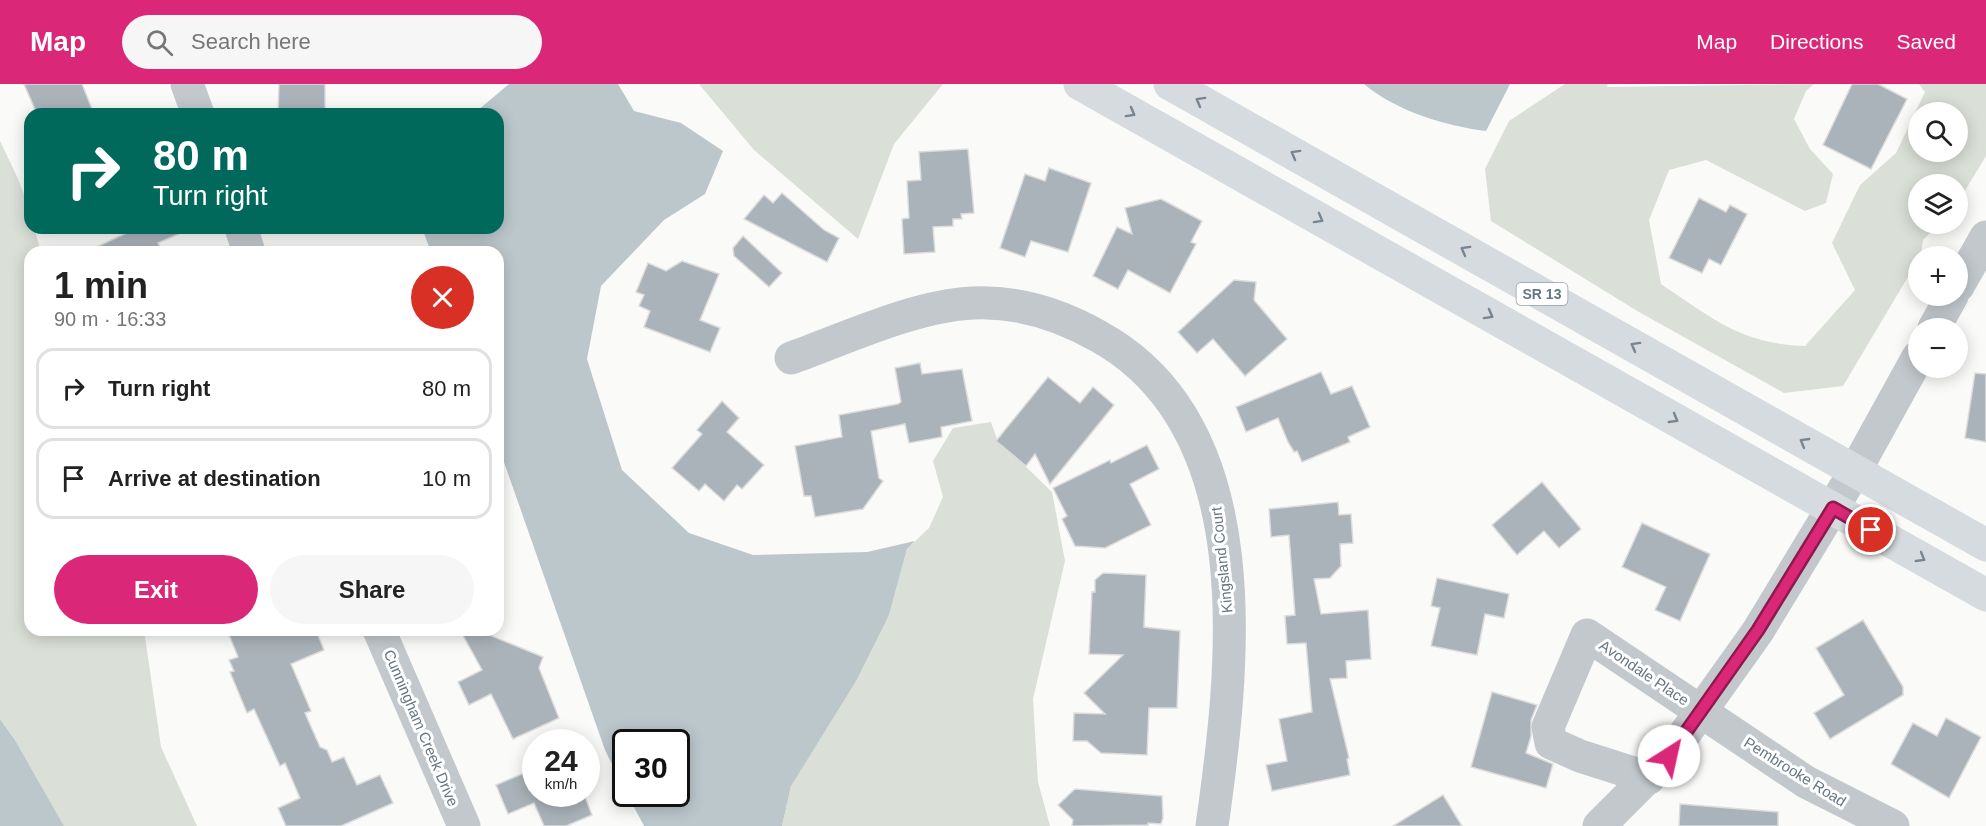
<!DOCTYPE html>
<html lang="en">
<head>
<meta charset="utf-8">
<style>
	:root { --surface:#fff; --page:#f6f6f6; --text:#222; --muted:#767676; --line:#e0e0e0; --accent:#db2777 }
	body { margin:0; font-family:Arial,sans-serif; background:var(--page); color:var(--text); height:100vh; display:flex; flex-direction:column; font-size:22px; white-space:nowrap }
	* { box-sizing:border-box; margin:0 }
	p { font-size:20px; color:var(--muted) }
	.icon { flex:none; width:33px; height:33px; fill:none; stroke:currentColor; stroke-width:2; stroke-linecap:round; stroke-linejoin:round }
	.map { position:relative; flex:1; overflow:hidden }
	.side { position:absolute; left:24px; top:162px; width:480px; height:390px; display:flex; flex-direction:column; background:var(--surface); border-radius:18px; box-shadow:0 3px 15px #0003 }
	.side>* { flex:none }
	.hud { position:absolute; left:24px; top:24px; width:480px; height:126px; border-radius:18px; box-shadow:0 3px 15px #0003; background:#00695c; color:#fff; overflow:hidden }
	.fabs { position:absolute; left:1908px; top:18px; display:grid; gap:12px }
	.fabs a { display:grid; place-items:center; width:60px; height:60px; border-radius:50%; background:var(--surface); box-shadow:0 3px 15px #0003; font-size:30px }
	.speed { position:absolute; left:522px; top:645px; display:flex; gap:12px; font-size:30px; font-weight:700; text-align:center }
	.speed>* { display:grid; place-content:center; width:78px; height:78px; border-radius:50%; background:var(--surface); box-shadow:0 3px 15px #0003; line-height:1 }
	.speed small { font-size:15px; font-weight:400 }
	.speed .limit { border:3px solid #111; border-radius:9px; background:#fff; color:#111 }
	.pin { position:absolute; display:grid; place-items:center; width:51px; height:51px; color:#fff; margin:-26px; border:3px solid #fff; border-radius:50%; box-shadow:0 2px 6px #0007 }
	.me { position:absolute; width:66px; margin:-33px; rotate:35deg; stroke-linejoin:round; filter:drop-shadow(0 0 4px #0008) }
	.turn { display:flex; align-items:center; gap:21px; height:126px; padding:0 30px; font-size:27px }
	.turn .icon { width:78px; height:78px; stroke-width:2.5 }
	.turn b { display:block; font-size:42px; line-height:51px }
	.round { display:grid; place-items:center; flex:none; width:63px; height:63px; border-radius:32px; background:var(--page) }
	.overview { display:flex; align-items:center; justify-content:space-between; height:102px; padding:0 30px }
	h1 { font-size:36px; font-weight:800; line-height:45px }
	.cta { display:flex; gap:12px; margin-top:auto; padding:12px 30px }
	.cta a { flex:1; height:69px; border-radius:36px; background:var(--accent); color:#fff; font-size:24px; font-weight:800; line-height:69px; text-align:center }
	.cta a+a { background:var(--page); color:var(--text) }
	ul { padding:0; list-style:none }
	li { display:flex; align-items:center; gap:18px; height:81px; margin:0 12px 9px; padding:0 18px; border:3px solid var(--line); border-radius:18px }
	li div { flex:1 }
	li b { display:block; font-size:22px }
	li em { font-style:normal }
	header { display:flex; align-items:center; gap:36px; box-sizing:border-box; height:84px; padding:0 30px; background:var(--accent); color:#fff }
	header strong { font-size:28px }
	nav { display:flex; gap:33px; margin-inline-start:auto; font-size:21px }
	.search { width:420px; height:54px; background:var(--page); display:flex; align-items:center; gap:15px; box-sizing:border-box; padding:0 21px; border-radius:33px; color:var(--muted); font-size:22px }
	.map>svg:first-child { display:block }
	.green { fill:#dadfd7; fill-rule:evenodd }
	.water { fill:#bbc7cb }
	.building { fill:#aab3b9; stroke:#dcdcda; stroke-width:1.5 }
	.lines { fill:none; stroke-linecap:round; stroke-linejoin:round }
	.minor { stroke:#c3c8cc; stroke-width:33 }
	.major { stroke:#d6dbdf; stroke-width:33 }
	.oneway { stroke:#768591 }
	.route-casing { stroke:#8e194d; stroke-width:15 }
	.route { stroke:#db2777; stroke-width:10 }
	.labels { text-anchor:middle; stroke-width:6; stroke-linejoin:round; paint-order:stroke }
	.shield { fill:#fff; stroke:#939fa8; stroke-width:1.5 }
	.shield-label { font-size:14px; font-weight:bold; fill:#657683 }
	.street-label { font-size:15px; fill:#657683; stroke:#fff }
</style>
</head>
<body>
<header>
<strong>Map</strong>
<div class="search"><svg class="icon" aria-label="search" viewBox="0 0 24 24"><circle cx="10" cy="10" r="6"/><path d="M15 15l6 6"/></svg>Search here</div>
<nav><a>Map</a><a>Directions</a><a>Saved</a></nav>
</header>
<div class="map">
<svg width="1986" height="742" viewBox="0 0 1986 742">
	<rect width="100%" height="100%" fill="#fafaf8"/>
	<!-- green -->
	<g class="green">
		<path d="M699 0H943L894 60 858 155 754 66Z"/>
		<path d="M1565 0H1608L1607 3 1814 0 1806 7 1794 35 1810 65 1833 90 1826 119 1805 127 1706 76 1669 86 1649 136 1661 200C1712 234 1741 260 1805 262L1855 206 1832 159 1860 101 1896 69 1925 8 1919 0H1986V72L1958 118V100H1918V140H1939L1923 156 1921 171 1843 302 1784 309 1639 228 1491 137 1485 85 1509 37ZM1918 28H1958V68H1918Z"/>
		<path d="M0 57C13 85 30 113 30 144H34L41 168H30V546H144L161 663 197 742H64L15 656 0 635Z"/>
		<path d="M991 338 997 355 1052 408 1065 477 1033 615 1038 698 1050 742H782L791 702 889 531 907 465 929 444 943 413 933 377 953 344Z"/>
	</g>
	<!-- water -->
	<g class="water">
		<path d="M509 0H618L634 27 681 39 723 67 705 110 664 136 601 202 587 275 622 386 689 449 753 471 867 468 915 457 907 465 889 531 856 597 791 702 782 742H644L627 710H676V658H626L625 706 605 666 498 361V168H431L422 144H498V30H468L477 27Z"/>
		<path d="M1364 0H1510L1486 47C1445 42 1396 27 1364 0Z"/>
		<path d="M0 635 15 656 64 742H0Z"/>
	</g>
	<!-- building -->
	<g class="building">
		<path d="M24 0H82L94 30H37Z"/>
		<path d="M279 0H325V30H278Z"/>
		<path d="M1852 0H1878L1907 15 1871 85 1823 61Z"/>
		<path d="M968 65 974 129 961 130 962 135H953V142L933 143 935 168 904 170 902 135 909 134 907 97 921 96 919 68Z"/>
		<path d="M1049 84 1091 99 1068 168 1031 157 1025 173 1000 164 1025 90 1045 97Z"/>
		<path d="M782 109 824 146 839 154 827 178 744 135 764 111 773 119Z"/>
		<path d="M1699 114 1726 128 1730 121 1747 130 1721 181 1709 175 1702 189 1669 174Z"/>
		<path d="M1161 115 1202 137 1191 158 1196 160 1170 209 1128 186 1118 205 1093 192 1117 143 1132 150 1125 124Z"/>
		<path d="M137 144H192L158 159 162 168H86Z"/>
		<path d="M743 152 782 189 769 203 734 172 733 164Z"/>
		<path d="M682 177 719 190 700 236 720 244 710 268 644 243 650 227 639 222 644 211 636 208 648 179 666 187Z"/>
		<path d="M1234 196 1256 198 1254 216 1287 255 1245 292 1213 255 1197 269 1178 248Z"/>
		<path d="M920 279 922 290 962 285 972 337 941 343 942 353 909 359 905 340 871 347 879 394 883 397 863 425 815 433 811 412H804L795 362 842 353 839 331 898 320 901 318 895 284Z"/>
		<path d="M1321 288 1331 310 1352 302 1370 343 1348 353 1350 358 1302 378 1297 367 1294 368 1288 358 1278 334 1246 348 1236 323Z"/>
		<path d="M1975 289 1986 290V358L1965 354Z"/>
		<path d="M1048 293 1080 319 1093 303 1114 321 1050 400 1035 370 1026 382 996 357Z"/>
		<path d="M722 317 739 334 727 348 764 381 742 405 737 401 724 417 705 400 699 407 672 384 702 350 697 346Z"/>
		<path d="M1147 361 1159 385 1130 400 1151 441 1105 464 1075 462 1062 435 1067 432 1053 404 1110 376 1111 379Z"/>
		<path d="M1542 398 1581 445 1559 464 1544 447 1517 471 1492 441Z"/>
		<path d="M1338 418 1339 431 1351 430 1353 459 1340 460 1341 482 1330 494 1314 495 1321 530 1368 526 1371 575 1346 577 1347 594 1330 595 1349 674 1347 675 1350 691 1272 707 1266 681 1287 677 1279 635 1312 628 1306 559 1287 560 1285 532 1295 531 1289 451 1271 453 1269 425Z"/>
		<path d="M1642 439 1710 470 1680 537 1655 526 1666 503 1622 483Z"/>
		<path d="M1103 489 1146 491 1144 543 1180 547 1177 624H1149L1147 671 1101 669 1087 657H1073L1074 629 1105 630 1084 609 1123 571 1089 570 1092 508H1095V496Z"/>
		<path d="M1437 494 1509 510 1504 534 1485 530 1477 571 1431 562 1440 524 1431 522Z"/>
		<path d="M1863 536 1903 603V611L1830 655 1814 629 1844 611 1816 564Z"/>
		<path d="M227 546H316L324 566 291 580 311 627 305 629 320 663 327 666 332 678 344 673 357 701 380 691 393 719 341 742H286L278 724 300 714 285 679 280 682 254 625 247 629 230 588 234 587 229 576 238 573Z"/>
		<path d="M460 546H477L543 573 539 584 559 634 513 655 491 610 469 621 458 598 482 586Z"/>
		<path d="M1492 608 1537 621 1531 636V652L1526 669 1553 680 1546 704 1471 683Z"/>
		<path d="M1946 634 1981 653 1949 714 1891 680 1913 639 1937 652Z"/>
		<path d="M536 684V710H584L592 731 566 742H544L534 719 508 730 496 701Z"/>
		<path d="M1075 705 1162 712 1163 734 1161 740 1148 739V741L1072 742 1073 736 1058 721Z"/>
		<path d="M1443 711 1462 742H1393Z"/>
		<path d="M1680 720 1778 728V742H1679Z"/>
	</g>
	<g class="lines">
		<!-- minor -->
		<g class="minor">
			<path d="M187 0 198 30"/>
			<path d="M241 144 249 168"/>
			<path d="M1958 202 1986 153"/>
			<path d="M1934 244 1952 212"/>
			<path d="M791 274C847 254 913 222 973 219 1017 217 1059 230 1098 252 1264 343 1234 586 1212 742"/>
			<path d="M379 546 464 742"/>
			<path d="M1649 694 1580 672 1551 659 1548 643 1587 551 1806 698 1893 742"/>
			<path d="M1599 742 1669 672 1758 547 1855 387 1918 273"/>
		</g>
		<!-- major -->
		<g class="major">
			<path d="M1080 0 1986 511"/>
			<path d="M1170 0 1986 461"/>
		</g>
	</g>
	<!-- one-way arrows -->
	<defs><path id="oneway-chevron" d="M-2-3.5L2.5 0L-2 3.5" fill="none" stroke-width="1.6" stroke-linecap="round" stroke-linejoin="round" transform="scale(1.5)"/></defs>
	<g class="oneway">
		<use href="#oneway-chevron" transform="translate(1200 17) rotate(-151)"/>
		<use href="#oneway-chevron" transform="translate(1131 29) rotate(29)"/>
		<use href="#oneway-chevron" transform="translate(1295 70) rotate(-151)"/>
		<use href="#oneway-chevron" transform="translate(1319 135) rotate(29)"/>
		<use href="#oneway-chevron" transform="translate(1465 166) rotate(-151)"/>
		<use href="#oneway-chevron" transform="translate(1489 231) rotate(29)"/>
		<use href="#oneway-chevron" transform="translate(1635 262) rotate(-151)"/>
		<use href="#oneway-chevron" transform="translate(1674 335) rotate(30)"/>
		<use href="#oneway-chevron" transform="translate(1804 358) rotate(-150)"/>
		<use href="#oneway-chevron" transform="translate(1921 474) rotate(30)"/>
	</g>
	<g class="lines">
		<defs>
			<path id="route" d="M1669 672 1758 546 1833 424 1871 446"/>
		</defs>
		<!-- route casing -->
		<use href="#route" class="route-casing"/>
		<!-- route -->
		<use href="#route" class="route"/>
	</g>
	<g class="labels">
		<!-- shield labels -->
		<rect class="shield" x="1516.5" y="199" width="51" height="22" rx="4.5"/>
		<g class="shield-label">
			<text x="1542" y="215">SR 13</text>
		</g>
		<!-- street labels -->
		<g class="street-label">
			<text transform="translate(1222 476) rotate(-96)" y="5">Kingsland Court</text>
			<text transform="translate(1644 589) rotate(34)" y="5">Avondale Place</text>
			<text transform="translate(421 644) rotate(67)" y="5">Cunningham Creek Drive</text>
			<text transform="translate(1795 688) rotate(32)" y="5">Pembrooke Road</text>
		</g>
	</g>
</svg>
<div class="fabs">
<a><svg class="icon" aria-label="search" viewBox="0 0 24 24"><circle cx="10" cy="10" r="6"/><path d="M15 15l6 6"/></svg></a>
<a><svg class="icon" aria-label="layers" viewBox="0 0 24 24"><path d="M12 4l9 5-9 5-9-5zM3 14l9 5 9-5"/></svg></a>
<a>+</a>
<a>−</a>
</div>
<div class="speed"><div>24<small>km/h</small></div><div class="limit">30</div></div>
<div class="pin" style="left:1871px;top:446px;background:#d93025"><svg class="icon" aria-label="arrive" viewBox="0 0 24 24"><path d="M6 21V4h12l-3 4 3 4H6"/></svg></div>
<svg class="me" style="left:1669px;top:672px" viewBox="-20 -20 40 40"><circle r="19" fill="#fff"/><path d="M0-13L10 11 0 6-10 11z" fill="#db2777"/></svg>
<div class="hud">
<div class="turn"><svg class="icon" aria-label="right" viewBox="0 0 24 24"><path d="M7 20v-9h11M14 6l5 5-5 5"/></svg><div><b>80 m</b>Turn right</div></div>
</div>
<section class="side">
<div class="overview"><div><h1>1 min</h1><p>90 m · 16:33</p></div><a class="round" style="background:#d93025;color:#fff"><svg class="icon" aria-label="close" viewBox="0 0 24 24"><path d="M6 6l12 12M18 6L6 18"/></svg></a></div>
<ul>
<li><svg class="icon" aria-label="right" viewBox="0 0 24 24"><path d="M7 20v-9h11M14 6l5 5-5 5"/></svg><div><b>Turn right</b></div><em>80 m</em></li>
<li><svg class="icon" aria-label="arrive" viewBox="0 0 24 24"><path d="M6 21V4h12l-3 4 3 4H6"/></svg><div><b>Arrive at destination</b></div><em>10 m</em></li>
</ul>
<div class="cta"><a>Exit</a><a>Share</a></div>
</section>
</div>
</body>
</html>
